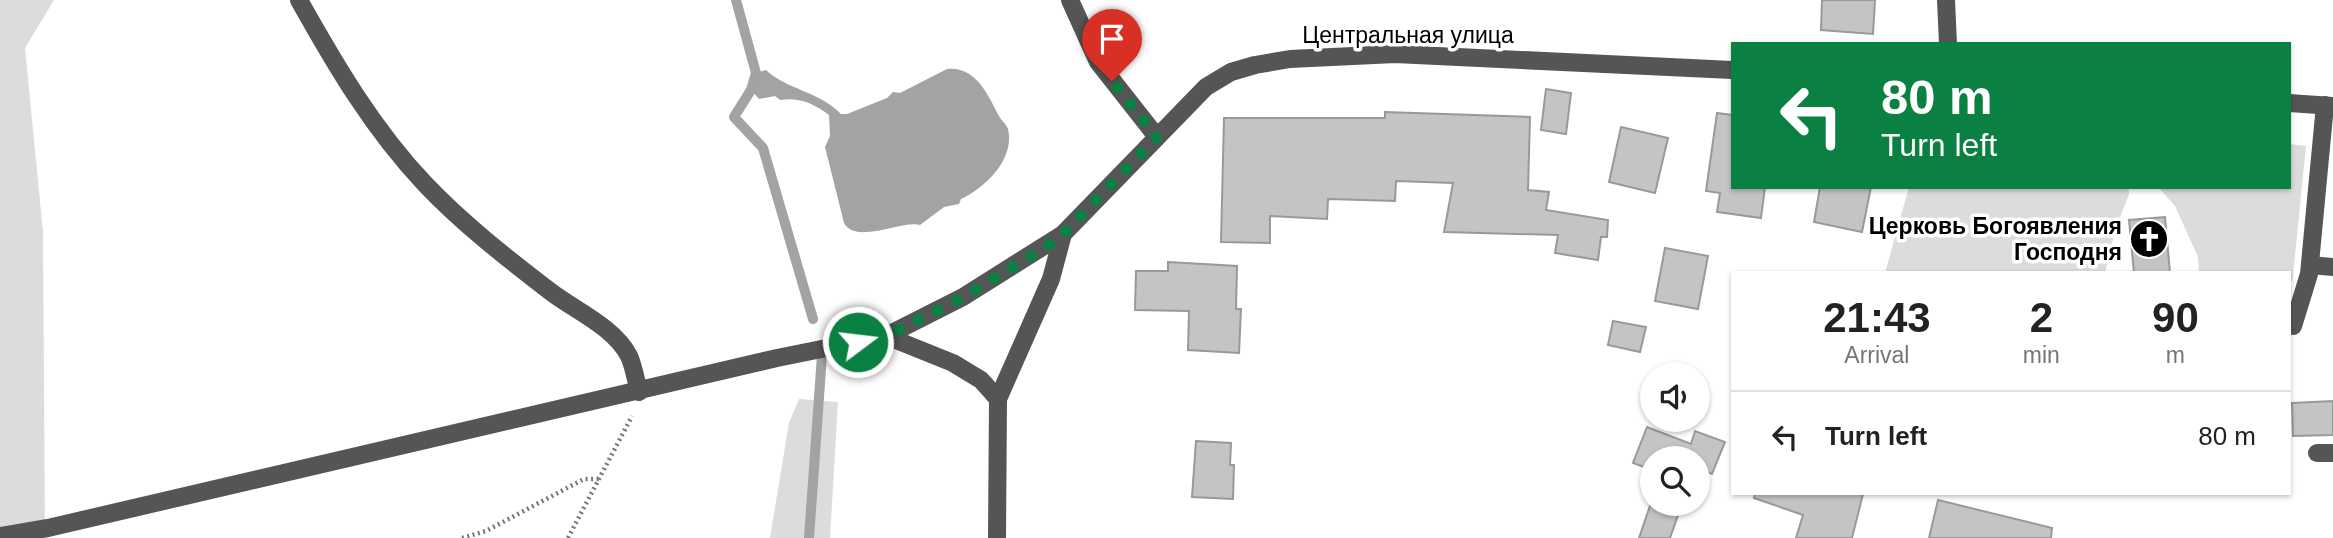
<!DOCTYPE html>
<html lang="en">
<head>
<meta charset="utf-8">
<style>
	:root { --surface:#fff; --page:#f6f6f6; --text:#222; --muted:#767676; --line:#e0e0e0 }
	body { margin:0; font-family:Arial,sans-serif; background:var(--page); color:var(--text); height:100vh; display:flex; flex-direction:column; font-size:26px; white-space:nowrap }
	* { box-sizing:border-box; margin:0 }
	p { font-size:23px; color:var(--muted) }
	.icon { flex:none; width:38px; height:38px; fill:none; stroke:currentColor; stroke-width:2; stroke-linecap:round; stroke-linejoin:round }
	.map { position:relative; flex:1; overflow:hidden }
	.sheet { position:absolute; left:1731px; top:271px; width:560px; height:224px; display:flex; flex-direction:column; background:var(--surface); border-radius:0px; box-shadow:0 2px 5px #0004 }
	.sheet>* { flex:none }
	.banner { position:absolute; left:1731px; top:42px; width:560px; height:147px; border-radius:0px; box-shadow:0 2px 5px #0004; background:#0b8043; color:#fff; overflow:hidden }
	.controls { position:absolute; left:1640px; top:362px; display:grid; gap:14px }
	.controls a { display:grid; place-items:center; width:70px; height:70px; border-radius:50%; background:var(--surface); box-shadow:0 2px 5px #0004; font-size:35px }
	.pin { position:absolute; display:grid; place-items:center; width:60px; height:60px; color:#fff; margin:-72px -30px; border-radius:50% 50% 50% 0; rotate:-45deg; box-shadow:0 0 7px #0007 }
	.pin .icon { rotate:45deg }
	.me { position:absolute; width:77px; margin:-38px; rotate:75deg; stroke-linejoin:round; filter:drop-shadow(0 0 5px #0008) }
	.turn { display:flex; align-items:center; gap:24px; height:147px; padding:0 35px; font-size:32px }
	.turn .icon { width:91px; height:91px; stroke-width:2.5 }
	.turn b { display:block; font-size:49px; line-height:60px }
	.eta { display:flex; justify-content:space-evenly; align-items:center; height:119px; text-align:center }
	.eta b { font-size:42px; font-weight:600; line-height:49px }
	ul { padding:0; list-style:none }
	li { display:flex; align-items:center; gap:21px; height:91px; padding:0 35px; border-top:2px solid var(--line) }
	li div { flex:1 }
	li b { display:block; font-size:26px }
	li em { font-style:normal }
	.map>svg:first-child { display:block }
	.green { fill:#dcdcdc }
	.water { fill:#a3a3a3 }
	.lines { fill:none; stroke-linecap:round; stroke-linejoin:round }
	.stream { stroke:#a3a3a3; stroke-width:10 }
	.building { fill:#c4c4c4; stroke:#999; stroke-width:2 }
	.path { stroke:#777; stroke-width:4.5; stroke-dasharray:2 3.5; stroke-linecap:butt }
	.minor { stroke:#555; stroke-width:18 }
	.route { stroke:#0b8043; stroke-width:12; stroke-dasharray:0 21.6 }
	.labels { text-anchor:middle; stroke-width:7; stroke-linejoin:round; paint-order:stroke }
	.street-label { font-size:23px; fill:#000; stroke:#fff }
	.poi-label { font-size:23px; font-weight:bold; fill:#000; stroke:#fff; text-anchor:end }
</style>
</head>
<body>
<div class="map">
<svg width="2333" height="538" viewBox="0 0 2333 538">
	<rect width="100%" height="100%" fill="#fff"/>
	<!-- green -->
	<g class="green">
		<path d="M0 0H54L25 48 43 232 45 538H0Z"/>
		<path d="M2289 144 2306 146 2293 276 2289 291V273H2199L2198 257 2175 206 2158 187H2289Z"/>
		<path d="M1909 187H2129V194L2115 231 2105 273H1885Z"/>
		<path d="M799 399 838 402 830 538H770L789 423Z"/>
	</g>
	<!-- water -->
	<path class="water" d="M947 69C976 66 988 95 999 116 1001 120 1007 125 1008 129 1015 159 986 187 961 199L959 204 944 207 920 225C902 220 856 245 844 223L825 147 830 136 829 115C814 104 800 97 780 100L775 96 759 99 751 90 756 73 766 70C789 91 817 90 841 114H847L887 98 893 92 900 93Z"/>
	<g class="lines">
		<!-- stream -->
		<g class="stream">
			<path d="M736 0 756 73 751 90 734 117 763 148 813 319"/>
			<path d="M809 538 822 355"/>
		</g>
	</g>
	<!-- building -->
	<g class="building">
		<path d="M1822 0H1875L1873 34 1821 30Z"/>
		<path d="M1546 89 1571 93 1566 134 1541 130Z"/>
		<path d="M1385 112 1530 117 1528 190 1549 192 1546 210 1608 220 1607 237H1601L1598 260 1555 253 1558 235 1444 232 1453 183 1396 181 1395 201 1328 199 1327 219 1270 216V243L1221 242 1224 118H1385Z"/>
		<path d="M1717 113 1732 115V187H1765L1761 218 1717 212 1720 193 1706 191Z"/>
		<path d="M1621 127 1668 138 1655 193 1609 182Z"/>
		<path d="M1820 187H1871L1862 232 1814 222Z"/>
		<path d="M2165 217 2170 273H2134L2129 220Z"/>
		<path d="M1665 248 1708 256 1698 309 1655 301Z"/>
		<path d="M1168 262 1237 266 1236 309H1241L1239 353 1188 350 1189 311 1135 310 1136 271H1168Z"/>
		<path d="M1613 321 1646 327 1640 352 1608 345Z"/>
		<path d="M2333 401V435L2293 436 2292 403Z"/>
		<path d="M1647 427 1691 444 1695 431 1725 442 1712 474 1698 468V458H1652V470L1633 463Z"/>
		<path d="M1196 441 1231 443 1230 465H1234L1233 499 1192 497Z"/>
		<path d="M1755 494H1863L1852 538H1796L1803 515 1754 498Z"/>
		<path d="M1652 500V504H1682L1670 538H1639Z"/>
		<path d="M1938 500 2052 528 2051 538H1929Z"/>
	</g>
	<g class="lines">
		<!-- path -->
		<g class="path">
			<path d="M462 538 486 531 584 479H601"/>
			<path d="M568 538 632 416"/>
		</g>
		<!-- minor -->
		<g class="minor">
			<path d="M299 0C336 66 373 129 425 184 463 224 508 259 551 292 576 311 614 327 629 356 634 367 636 381 639 392"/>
			<path d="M1070 0 1098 62 1157 137"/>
			<path d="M1946 0 1948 44"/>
			<path d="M2289 103 2333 106"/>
			<path d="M2310 265 2333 267"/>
			<path d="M2293 326 2309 274 2325 105"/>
			<path d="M886 336 963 297 1063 234 1206 87 1231 72 1255 65 1290 59 1395 54 1732 70"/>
			<path d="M2317 453H2333"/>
			<path d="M0 536 48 528 777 358 886 336 953 363 981 380 998 399"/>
			<path d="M997 538 998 399 1051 279 1063 234"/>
		</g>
	</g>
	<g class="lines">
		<!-- route -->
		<path class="route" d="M858 342 886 336 964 297 1046 247 1063 234 1157 137 1112 81"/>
	</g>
	<!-- icons -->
	<defs>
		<symbol id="church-disc" viewBox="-11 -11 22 22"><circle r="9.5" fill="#000" stroke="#fff"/><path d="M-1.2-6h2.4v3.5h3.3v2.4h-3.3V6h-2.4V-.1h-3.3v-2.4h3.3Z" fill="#fff"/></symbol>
	</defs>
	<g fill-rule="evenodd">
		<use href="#church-disc" x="2127" y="217" width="44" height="44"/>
	</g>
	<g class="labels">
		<!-- street labels -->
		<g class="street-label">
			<text x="1408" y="43">Центральная улица</text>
		</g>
		<!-- poi labels -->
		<g class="poi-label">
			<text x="2122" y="234">Церковь Богоявления<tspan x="2122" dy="26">Господня</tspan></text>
		</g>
	</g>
</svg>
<div class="controls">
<a><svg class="icon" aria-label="sound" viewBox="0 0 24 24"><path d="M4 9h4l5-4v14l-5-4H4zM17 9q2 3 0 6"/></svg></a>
<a><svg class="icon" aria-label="search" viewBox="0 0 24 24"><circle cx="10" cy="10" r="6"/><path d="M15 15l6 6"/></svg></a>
</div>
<div class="pin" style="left:1112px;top:81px;background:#d93025"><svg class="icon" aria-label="arrive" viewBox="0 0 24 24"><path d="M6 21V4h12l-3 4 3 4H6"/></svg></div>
<svg class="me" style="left:858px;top:342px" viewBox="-20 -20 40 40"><circle r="17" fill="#0b8043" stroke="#fff" stroke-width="3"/><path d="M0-11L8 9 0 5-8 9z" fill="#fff"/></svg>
<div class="banner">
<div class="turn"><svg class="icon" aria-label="left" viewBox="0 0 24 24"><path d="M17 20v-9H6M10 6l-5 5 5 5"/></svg><div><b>80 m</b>Turn left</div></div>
</div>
<section class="sheet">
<div class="eta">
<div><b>21:43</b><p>Arrival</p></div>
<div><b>2</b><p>min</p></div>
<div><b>90</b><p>m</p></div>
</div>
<ul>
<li><svg class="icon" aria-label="left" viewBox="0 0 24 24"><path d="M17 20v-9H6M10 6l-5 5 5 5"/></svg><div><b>Turn left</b></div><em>80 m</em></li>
</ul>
</section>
</div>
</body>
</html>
